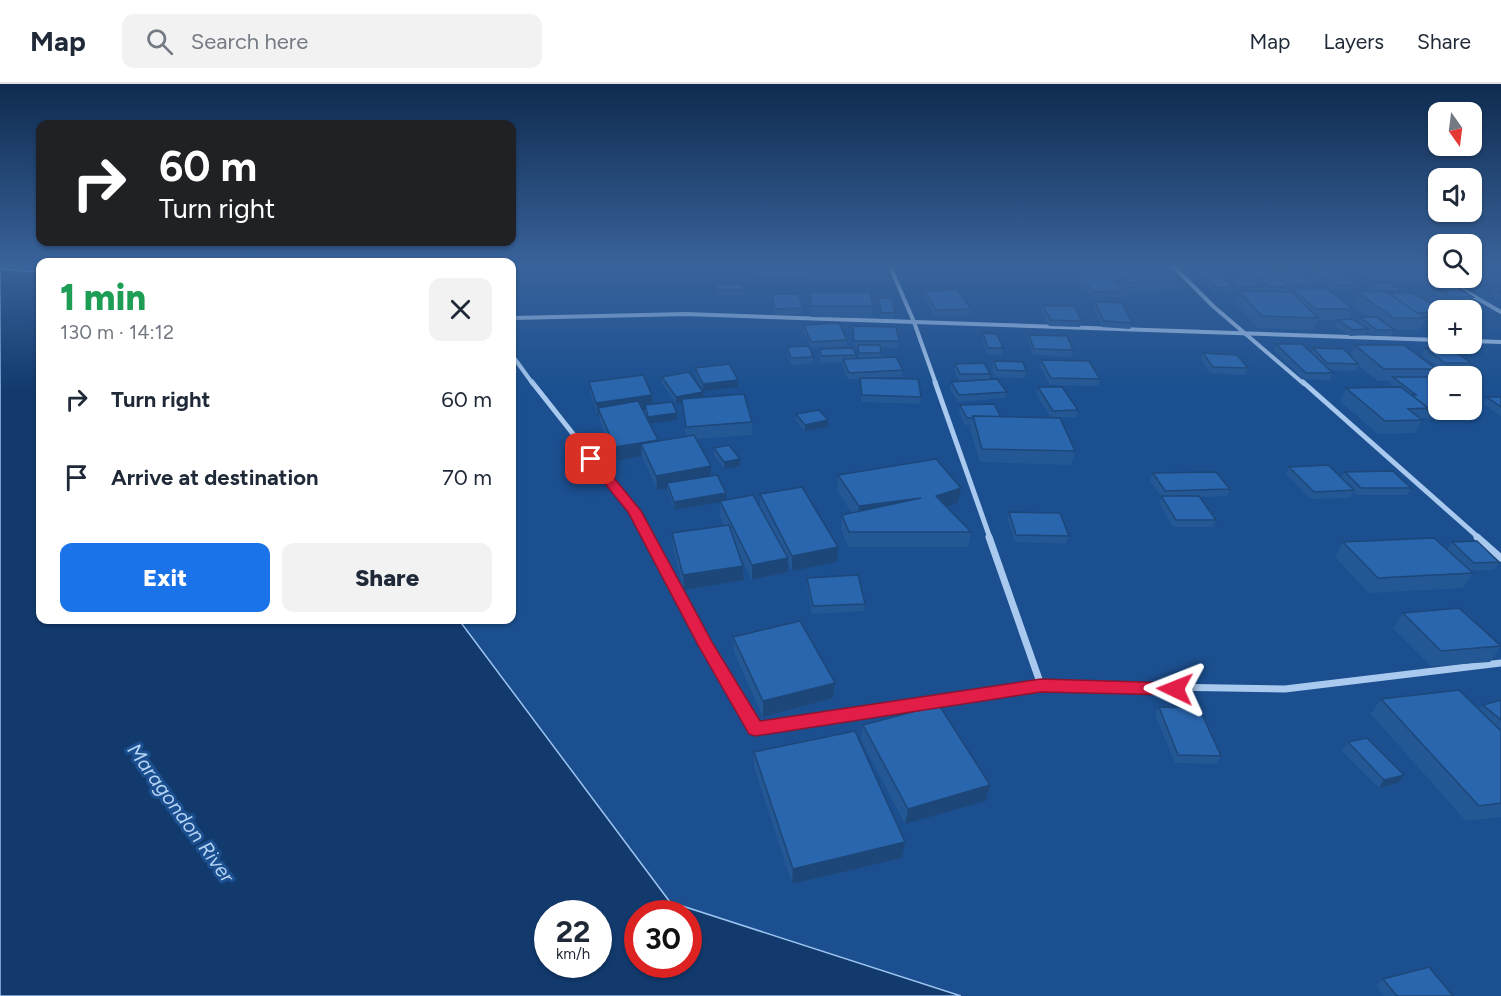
<!DOCTYPE html>
<html lang="en">
<head>
<meta charset="utf-8">
<style>
	:root { --surface:#fff; --page:#f2f2f3; --text:#1f2937; --muted:#747a83; --line:#e0e1e3; --accent:#1a73e8 }
	body { margin:0; font-family:Figtree,sans-serif; background:var(--page); color:var(--text); height:100vh; display:flex; flex-direction:column; font-size:22px; white-space:nowrap }
	* { box-sizing:border-box; margin:0 }
	p { font-size:20px; color:var(--muted) }
	.icon { flex:none; width:33px; height:33px; fill:none; stroke:currentColor; stroke-width:2; stroke-linecap:round; stroke-linejoin:round }
	.map { position:relative; flex:1; overflow:hidden }
	.drawer { position:absolute; left:36px; top:174px; width:480px; height:366px; display:flex; flex-direction:column; background:var(--surface); border-radius:12px; box-shadow:0 2px 4px #0004 }
	.drawer>* { flex:none }
	.top-card { position:absolute; left:36px; top:36px; width:480px; height:126px; border-radius:12px; box-shadow:0 2px 4px #0004; background:#202124; color:#fff; overflow:hidden }
	.needle { width:39px; rotate:166deg }
	.fabs { position:absolute; left:1428px; top:18px; display:grid; gap:12px }
	.fabs a { display:grid; place-items:center; width:54px; height:54px; border-radius:12px; background:var(--surface); box-shadow:0 2px 4px #0004; font-size:30px }
	.speed { position:absolute; left:534px; top:816px; display:flex; gap:12px; font-size:30px; font-weight:700; text-align:center }
	.speed>* { display:grid; place-content:center; width:78px; height:78px; border-radius:50%; background:var(--surface); box-shadow:0 2px 4px #0004; line-height:1 }
	.speed small { font-size:15px; font-weight:400 }
	.speed .limit { border:9px solid #d22; background:#fff; color:#111 }
	.pin { position:absolute; display:grid; place-items:center; width:51px; height:51px; color:#fff; margin:-26px; border-radius:12px; box-shadow:0 3px 9px #0006 }
	.me { position:absolute; width:66px; margin:-33px; rotate:272deg; stroke-linejoin:round; filter:drop-shadow(0 0 4px #0008) }
	.turn { display:flex; align-items:center; gap:21px; height:126px; padding:0 24px; font-size:27px }
	.turn .icon { width:78px; height:78px; stroke-width:2.5 }
	.turn b { display:block; font-size:42px; line-height:51px }
	.round { display:grid; place-items:center; flex:none; width:63px; height:63px; border-radius:12px; background:var(--page) }
	.summary { display:flex; align-items:center; justify-content:space-between; height:102px; padding:0 24px }
	h1 { font-size:36px; font-weight:800; line-height:45px; color:#1e9e55 }
	.button { display:flex; gap:12px; margin-top:auto; padding:12px 24px }
	.button a { flex:1; height:69px; border-radius:12px; background:var(--accent); color:#fff; font-size:24px; font-weight:800; line-height:69px; text-align:center }
	.button a+a { background:var(--page); color:var(--text) }
	ul { padding:0; list-style:none }
	li { display:flex; align-items:center; gap:18px; height:78px; padding:0 24px }
	li div { flex:1 }
	li b { display:block; font-size:22px }
	li em { font-style:normal }
	header { display:flex; align-items:center; gap:36px; box-sizing:border-box; height:84px; padding:0 30px; background:var(--surface); border-bottom:2px solid var(--line) }
	header strong { font-size:28px }
	nav { display:flex; gap:33px; margin-inline-start:auto; font-size:21px }
	.search { width:420px; height:54px; background:var(--page); display:flex; align-items:center; gap:15px; box-sizing:border-box; padding:0 21px; border-radius:12px; color:var(--muted); font-size:22px }
	.map>svg:first-child { display:block }
	.water { fill:#123a6d; stroke:#9cc4f0; stroke-width:1.5; fill-rule:evenodd }
	.lines { fill:none; stroke-linecap:round; stroke-linejoin:round }
	.street-far2 { stroke:#a9c9ee; stroke-width:4 }
	.street-far1 { stroke:#a9c9ee; stroke-width:5 }
	.street { stroke:#a9c9ee; stroke-width:7 }
	.wall { fill:#245895; fill-rule:evenodd }
	.shaded-wall { fill:#1d4779 }
	.building { fill:#2a66ad; stroke:#1d4779; stroke-width:1.5 }
	.route { fill:#e11d48; stroke:#92132f; stroke-width:1.5 }
	.labels { text-anchor:middle; stroke-width:6; stroke-linejoin:round; paint-order:stroke }
	.near-water-label { font-size:20px; font-style:italic; fill:#b5d3f5; stroke:#1b4f8f }
</style>
</head>
<body>
<header>
<strong>Map</strong>
<div class="search"><svg class="icon" aria-label="search" viewBox="0 0 24 24"><circle cx="10" cy="10" r="6"/><path d="M15 15l6 6"/></svg>Search here</div>
<nav><a>Map</a><a>Layers</a><a>Share</a></nav>
</header>
<div class="map">
<svg width="1501" height="912" viewBox="0 0 1501 912">
	<rect width="100%" height="100%" fill="#1b4f8f"/>
	<!-- water -->
	<path class="water" d="M0 185 40 188V536H459L670 818 961 912H0ZM548 830H598V880H548ZM638 830H688V880H638Z"/>
	<g class="lines">
		<!-- street-far2 -->
		<g class="street-far2">
			<path d="M889 180 914 238 936 300"/>
			<path d="M1171 180 1213 222 1304 300"/>
			<path d="M1418 180 1438 192"/>
			<path d="M1442 194 1501 228"/>
			<path d="M512 234 686 230 1438 256"/>
			<path d="M1472 257 1501 258"/>
			<path d="M512 271 533 300"/>
		</g>
		<!-- street-far1 -->
		<g class="street-far1">
			<path d="M532 298 634 427 649 454"/>
			<path d="M935 298 990 454"/>
			<path d="M1303 298 1479 454"/>
		</g>
		<!-- street -->
		<g class="street">
			<path d="M648 453 755 645 1041 601 1285 605 1501 579"/>
			<path d="M989 453 1041 601"/>
			<path d="M1477 453 1501 474"/>
		</g>
	</g>
	<!-- wall -->
	<g class="wall">
		<path d="M817 180H883L886 186 885 197 820 198 816 186Z"/>
		<path d="M1133 180H1160L1180 196 1177 208 1125 210 1124 213 1094 214 1076 198 1077 192 1112 195 1113 192 1104 186 1106 181 1130 186H1135L1134 184V181Z"/>
		<path d="M1255 180H1288L1286 186 1270 187 1276 192 1278 187 1316 200 1314 204 1353 225 1348 235 1357 238 1360 233H1370L1352 220 1357 208H1373L1368 205 1370 199H1378L1351 182 1352 180H1420L1432 187 1427 198 1379 199 1402 207 1400 209 1438 226V234L1425 235 1419 246H1394L1391 252H1374L1367 247 1365 251 1350 252 1335 242 1338 236H1317L1313 246 1258 244 1234 218 1238 208 1234 204 1232 209H1215L1195 192 1197 187 1228 198 1229 193H1245L1243 191 1245 185H1263ZM1286 200 1291 204 1289 208H1287L1289 203Z"/>
		<path d="M1291 180H1325L1323 185 1301 186Z"/>
		<path d="M1472 180 1488 184 1485 190H1472Z"/>
		<path d="M756 184 813 193V199L757 200Z"/>
		<path d="M1315 186 1356 201 1353 207H1334L1313 192Z"/>
		<path d="M1430 198 1473 213 1470 219 1448 218 1427 204Z"/>
		<rect x="717" y="200" width="26" height="12"/>
		<path d="M1493 204H1501V216L1489 210Z"/>
		<path d="M924 207 971 225 970 231 935 232 924 213Z"/>
		<path d="M810 208 873 222 872 234 811 233 809 219Z"/>
		<path d="M772 210 802 224V230L775 231 772 216Z"/>
		<path d="M879 214 895 229 894 235H880L878 219Z"/>
		<path d="M1095 218 1132 239 1130 245 1102 243 1093 224Z"/>
		<path d="M1043 222 1082 237 1080 243 1049 242 1042 228Z"/>
		<path d="M804 241 847 256 846 262 811 264 804 247Z"/>
		<path d="M853 242 899 257 898 264 880 263 881 274 903 286 902 293 870 294 921 313 920 320 862 318 860 301V295H848L843 282V278L821 279 819 272 820 265 856 271V275H859L858 263H854Z"/>
		<path d="M983 249 1003 264 1002 271 987 270 982 256Z"/>
		<path d="M1029 251 1073 266 1071 273 1033 271 1028 257Z"/>
		<path d="M1276 260 1311 269 1313 264 1350 272 1355 261 1436 285 1431 294 1438 300V326L1459 328 1455 335H1427L1424 333 1415 349 1378 350 1340 317 1346 304 1394 303 1390 300 1391 297H1378L1358 281 1355 287 1330 286 1333 289 1330 296 1303 295 1274 266Z"/>
		<path d="M787 263 813 273V279L791 281 787 270Z"/>
		<path d="M1425 264 1471 279 1468 286 1441 285 1422 271Z"/>
		<path d="M1203 269 1248 284 1245 291 1210 289 1201 275Z"/>
		<path d="M1041 276 1100 295 1098 302 1050 301 1040 283Z"/>
		<path d="M994 277 1026 287 1025 294 995 293 992 284Z"/>
		<path d="M955 280 990 290 989 296 1007 308 1005 314 958 318 950 305 951 298 985 296 959 297 954 286Z"/>
		<path d="M695 284 738 303 703 307 695 290Z"/>
		<path d="M662 293 703 308 704 313 752 338V351L696 355 711 392 726 416 760 423V410L837 478 792 487 788 480V488L752 496 740 472 743 482 744 496 684 506 673 464 672 449 725 442 720 432V418L675 426 667 405 657 406 642 372 617 377 600 337 599 332H598L591 311 589 298 652 311 653 320 677 336 650 340 658 357 686 352 682 319 676 320 662 299Z"/>
		<path d="M1038 303 1078 326 1076 333 1051 334 1036 310Z"/>
		<path d="M1487 313H1501V333L1483 320Z"/>
		<path d="M960 321 1001 333 1075 367 1071 381 980 378 970 345 971 341H965L959 328Z"/>
		<path d="M796 330 828 343 805 347 796 337Z"/>
		<path d="M714 364 740 382 725 385 714 371Z"/>
		<path d="M1289 383 1341 394 1345 388 1411 404 1407 411H1357L1353 408 1350 414 1310 415 1286 390Z"/>
		<path d="M1153 389 1230 405 1227 412 1200 413 1216 436 1213 443H1173L1159 419 1161 412 1150 397Z"/>
		<path d="M838 391 961 404 958 419 946 423 971 448 968 463H848L841 445 842 431 852 429 837 406Z"/>
		<path d="M1009 428 1069 452 1066 460 1015 458 1008 435Z"/>
		<path d="M1343 458 1447 466 1452 458 1499 478 1494 486H1470L1473 489 1463 504 1369 509 1335 473Z"/>
		<path d="M807 494 865 520 864 527 812 530 807 501Z"/>
		<path d="M1403 529 1501 562 1490 578 1431 582 1393 544Z"/>
		<path d="M733 553 835 599 833 614 763 633 734 568Z"/>
		<path d="M1381 615 1479 626 1483 621 1501 616V733L1466 737 1371 630Z"/>
		<path d="M1159 623 1221 672 1217 680 1175 679 1155 631Z"/>
		<path d="M863 641 986 717 905 740 861 656Z"/>
		<path d="M1348 658 1398 699 1379 704 1342 667Z"/>
		<path d="M754 668 902 774 792 800 754 683Z"/>
		<path d="M1383 895 1453 912H1384L1376 902Z"/>
	</g>
	<!-- shaded-wall -->
	<g class="shaded-wall">
		<path d="M738 296V303L703 307V300Z"/>
		<path d="M703 308 704 314 676 320V313Z"/>
		<path d="M652 311 653 324 645 321V326L602 332 598 324 599 332H598L596 319Z"/>
		<path d="M677 329V336L649 340 648 333Z"/>
		<path d="M828 336V343L805 347V341Z"/>
		<path d="M658 356 659 369 641 360 642 372 617 377 615 363Z"/>
		<path d="M740 375V382L725 385 724 378Z"/>
		<path d="M711 382V396L667 399V405L657 406 656 392Z"/>
		<path d="M961 404 958 419 934 427 936 412Z"/>
		<path d="M726 409V417L675 426 674 418Z"/>
		<path d="M921 414 857 437 859 422Z"/>
		<path d="M838 463 837 478 792 487V472Z"/>
		<path d="M788 474V488L752 496V481Z"/>
		<path d="M743 482 744 496 684 506 683 491Z"/>
		<path d="M835 599 833 614 763 633V617Z"/>
		<path d="M1404 691 1398 699 1379 704 1384 696Z"/>
		<path d="M990 701 986 717 905 740 908 725Z"/>
		<path d="M905 758 902 774 792 800 793 785Z"/>
	</g>
	<!-- building -->
	<g class="building">
		<path d="M818 180H883L886 186 821 187Z"/>
		<path d="M1119 180 1130 186H1115L1106 181Z"/>
		<path d="M1137 180H1160L1167 186 1165 184 1143 185Z"/>
		<path d="M1266 180H1288L1269 182Z"/>
		<path d="M1370 180H1420L1432 187 1383 188Z"/>
		<path d="M1472 180H1479L1488 184H1472Z"/>
		<path d="M811 183 813 193 757 194 756 184Z"/>
		<path d="M1165 184 1180 196 1128 199 1114 186Z"/>
		<path d="M1245 185H1267L1289 203H1269Z"/>
		<path d="M1213 186 1234 203 1217 204 1197 187Z"/>
		<path d="M1315 186H1334L1356 201H1336Z"/>
		<path d="M1278 187H1296L1316 200 1297 201Z"/>
		<path d="M1107 191 1126 207 1095 208 1077 192Z"/>
		<path d="M1229 193H1248L1262 203H1242Z"/>
		<path d="M1430 198H1451L1473 213 1451 212Z"/>
		<path d="M1370 199H1390L1402 207H1382Z"/>
		<path d="M717 200H743V206H716Z"/>
		<path d="M1291 204H1326L1353 225H1316Z"/>
		<path d="M1493 204H1501V209Z"/>
		<path d="M957 206 971 225 936 226 924 207Z"/>
		<path d="M1239 207 1291 208 1318 234 1262 232Z"/>
		<path d="M810 208H870L873 222H811Z"/>
		<path d="M1357 208H1387L1426 234H1394Z"/>
		<path d="M1389 209H1413L1442 226H1438V228L1417 229Z"/>
		<path d="M772 210H799L802 224 775 225Z"/>
		<path d="M879 214H892L895 229H881Z"/>
		<path d="M1095 218 1122 219 1132 239 1104 237Z"/>
		<path d="M1043 222H1074L1082 237 1051 236Z"/>
		<path d="M1360 233H1377L1394 246H1377Z"/>
		<path d="M1352 235 1368 245 1353 246 1338 236Z"/>
		<path d="M839 239 847 256 811 258 804 241Z"/>
		<path d="M853 242 896 243 899 257H854Z"/>
		<path d="M983 249 997 250 1003 264H988Z"/>
		<path d="M1029 251 1067 252 1073 266 1034 265Z"/>
		<path d="M1276 260H1302L1333 289H1306Z"/>
		<path d="M858 261H880L881 269H859Z"/>
		<path d="M1355 261H1404L1436 285H1384Z"/>
		<path d="M809 262 813 273 791 274 787 263Z"/>
		<path d="M853 264 856 271 821 272 820 265Z"/>
		<path d="M1313 264 1344 265 1358 280 1327 279Z"/>
		<path d="M1425 264 1451 265 1471 279H1445Z"/>
		<path d="M1203 269 1237 271 1248 284 1213 283Z"/>
		<path d="M896 273 903 286 849 289 843 275Z"/>
		<path d="M1041 276 1089 277 1100 295 1051 294Z"/>
		<path d="M994 277 1023 278 1026 287 997 286Z"/>
		<path d="M984 279 990 290H960L955 280Z"/>
		<path d="M729 280 738 296 703 300 695 284Z"/>
		<path d="M689 288 703 308 676 313 662 293Z"/>
		<path d="M643 291 652 311 596 319 589 298Z"/>
		<path d="M1393 293H1429L1438 300V310H1435L1438 313V326H1456L1459 328 1431 329 1427 326 1428 324 1411 311H1416Z"/>
		<path d="M860 294 918 295 921 313 862 311Z"/>
		<path d="M997 295 1007 308 959 311 951 298Z"/>
		<path d="M1038 303H1062L1078 326 1053 327Z"/>
		<path d="M1401 303 1428 324 1408 325 1422 336 1385 337 1346 304Z"/>
		<path d="M744 310 752 338 686 343 682 315Z"/>
		<path d="M1487 313H1501V323Z"/>
		<path d="M638 317 658 356 615 363 598 324Z"/>
		<path d="M672 318 677 329 648 333 645 321Z"/>
		<path d="M994 320 1001 333 973 332V334H967L960 321Z"/>
		<path d="M819 326 828 336 805 341 796 330Z"/>
		<path d="M973 332 1060 334 1075 367 982 365Z"/>
		<path d="M694 351 711 382 656 392 641 360Z"/>
		<path d="M729 361 740 375 724 378 714 364Z"/>
		<path d="M936 375 961 404 936 412 971 448H849L842 431 921 414 859 422 838 391Z"/>
		<path d="M1328 381 1354 406 1314 408 1289 383Z"/>
		<path d="M1393 387 1411 404H1361L1345 388Z"/>
		<path d="M1216 388 1230 405 1165 407 1153 389Z"/>
		<path d="M717 391 726 409 674 418 667 399Z"/>
		<path d="M802 403 838 463 792 472 760 410Z"/>
		<path d="M753 411 788 474 752 481 720 417Z"/>
		<path d="M1161 412H1199L1216 436H1176Z"/>
		<path d="M1009 428 1060 429 1069 452 1016 451Z"/>
		<path d="M729 441 743 482 683 491 672 449Z"/>
		<path d="M1434 454 1473 489 1378 494 1343 458Z"/>
		<path d="M1477 457 1499 478 1474 479 1452 458Z"/>
		<path d="M858 491 865 520 813 522 807 494Z"/>
		<path d="M1459 524 1501 562 1441 567 1403 529Z"/>
		<path d="M800 537 835 599 763 617 733 553Z"/>
		<path d="M1459 606 1501 647V719L1479 722 1381 615Z"/>
		<path d="M1501 616V636L1483 621Z"/>
		<path d="M939 621 990 701 908 725 863 641Z"/>
		<path d="M1159 623 1199 624 1221 672 1178 671Z"/>
		<path d="M855 647 905 758 793 785 754 668Z"/>
		<path d="M1367 654 1404 691 1384 696 1348 658Z"/>
		<path d="M1429 883 1453 912H1397L1383 895Z"/>
	</g>
	<!-- sky -->
	<linearGradient id="sky" x2="0" y2="1"><stop stop-color="#0f2b4f"/><stop offset="0.59" stop-color="#39639b"/><stop offset="1" stop-color="#39639b" stop-opacity="0"/></linearGradient>
	<rect width="1501" height="307" fill="url(#sky)"/>
	<!-- route -->
	<path class="route" d="M591 371 596 372 641 427 713 560 760 637 1041 595 1175 599 1183 605 1175 611 1041 608 755 652 749 650 698 561 628 428 585 375Z"/>
	<g class="labels">
		<!-- near-water labels -->
		<g class="near-water-label">
			<text transform="translate(181 729) rotate(54)" y="7">Maragondon River</text>
		</g>
	</g>
</svg>
<div class="fabs">
<a><svg class="needle" viewBox="-14 -14 28 28"><path d="M0-13l5 13h-10z" fill="#e53935"/><path d="M0 13l5-13h-10z" fill="#747a83"/></svg></a>
<a><svg class="icon" aria-label="sound" viewBox="0 0 24 24"><path d="M4 9h4l5-4v14l-5-4H4zM17 9q2 3 0 6"/></svg></a>
<a><svg class="icon" aria-label="search" viewBox="0 0 24 24"><circle cx="10" cy="10" r="6"/><path d="M15 15l6 6"/></svg></a>
<a>+</a>
<a>−</a>
</div>
<div class="speed"><div>22<small>km/h</small></div><div class="limit">30</div></div>
<div class="pin" style="left:591px;top:375px;background:#d93025"><svg class="icon" aria-label="arrive" viewBox="0 0 24 24"><path d="M6 21V4h12l-3 4 3 4H6"/></svg></div>
<svg class="me" style="left:1175px;top:605px" viewBox="-20 -20 40 40"><path d="M0-17L14 15 0 8-14 15z" fill="#e11d48" stroke="#fff" stroke-width="4"/></svg>
<div class="top-card">
<div class="turn"><svg class="icon" aria-label="right" viewBox="0 0 24 24"><path d="M7 20v-9h11M14 6l5 5-5 5"/></svg><div><b>60 m</b>Turn right</div></div>
</div>
<section class="drawer">
<div class="summary"><div><h1>1 min</h1><p>130 m · 14:12</p></div><a class="round"><svg class="icon" aria-label="close" viewBox="0 0 24 24"><path d="M6 6l12 12M18 6L6 18"/></svg></a></div>
<ul>
<li><svg class="icon" aria-label="right" viewBox="0 0 24 24"><path d="M7 20v-9h11M14 6l5 5-5 5"/></svg><div><b>Turn right</b></div><em>60 m</em></li>
<li><svg class="icon" aria-label="arrive" viewBox="0 0 24 24"><path d="M6 21V4h12l-3 4 3 4H6"/></svg><div><b>Arrive at destination</b></div><em>70 m</em></li>
</ul>
<div class="button"><a>Exit</a><a>Share</a></div>
</section>
</div>
</body>
</html>
